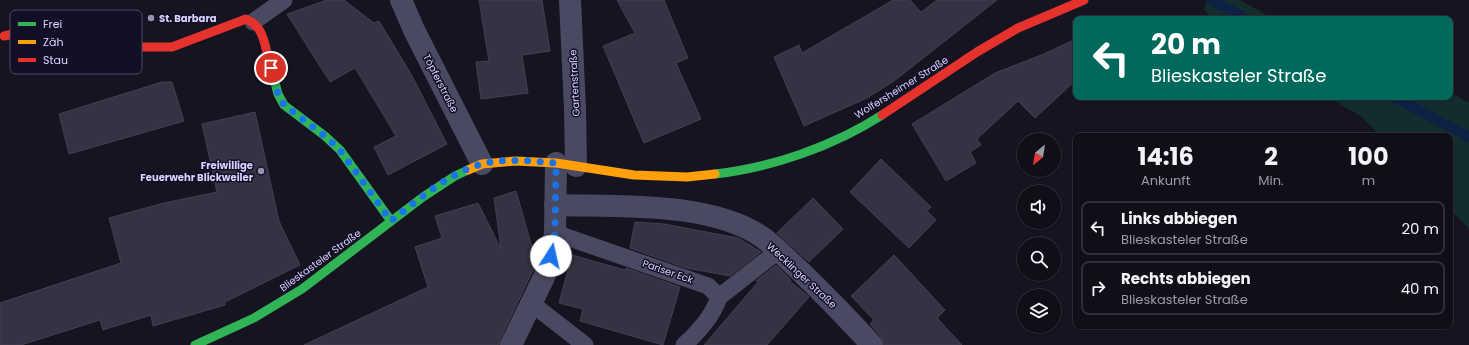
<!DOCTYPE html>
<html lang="de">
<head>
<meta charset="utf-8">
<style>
	:root { --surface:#100f19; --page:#191822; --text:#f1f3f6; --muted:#9c9ca2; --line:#302f38 }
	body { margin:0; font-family:Poppins,sans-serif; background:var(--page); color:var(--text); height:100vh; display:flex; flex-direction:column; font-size:15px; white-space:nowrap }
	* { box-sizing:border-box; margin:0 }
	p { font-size:13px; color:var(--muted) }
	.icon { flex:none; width:22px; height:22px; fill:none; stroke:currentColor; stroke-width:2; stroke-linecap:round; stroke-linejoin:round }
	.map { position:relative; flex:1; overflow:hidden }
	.details { position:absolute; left:1073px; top:133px; width:380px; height:196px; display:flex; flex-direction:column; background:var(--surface); border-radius:8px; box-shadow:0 1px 3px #0004,0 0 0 1px var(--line) }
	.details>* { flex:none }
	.banner { position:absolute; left:1073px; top:16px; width:380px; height:84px; border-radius:8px; box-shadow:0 1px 3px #0004,0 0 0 1px var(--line); background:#00695c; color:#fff; overflow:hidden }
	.needle { width:26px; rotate:210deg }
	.tools { position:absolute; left:1017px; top:133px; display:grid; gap:8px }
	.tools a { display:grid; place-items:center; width:44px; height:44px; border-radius:50%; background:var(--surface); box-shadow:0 1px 3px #0004,0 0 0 1px var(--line); font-size:20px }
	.pin { position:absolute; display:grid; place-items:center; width:34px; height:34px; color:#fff; margin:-17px; border:2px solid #fff; border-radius:50%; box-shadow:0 1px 4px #0007 }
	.me { position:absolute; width:44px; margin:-22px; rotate:10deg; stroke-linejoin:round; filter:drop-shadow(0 0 3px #0008) }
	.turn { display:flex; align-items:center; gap:14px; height:84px; padding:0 12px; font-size:18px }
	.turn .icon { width:52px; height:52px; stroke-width:2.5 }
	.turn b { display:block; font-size:28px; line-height:34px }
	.eta { display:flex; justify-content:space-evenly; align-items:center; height:68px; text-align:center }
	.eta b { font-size:24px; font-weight:700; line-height:28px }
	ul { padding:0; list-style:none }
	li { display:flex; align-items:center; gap:12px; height:54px; margin:0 8px 6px; padding:0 4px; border:2px solid var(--line); border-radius:8px }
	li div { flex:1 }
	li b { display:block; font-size:15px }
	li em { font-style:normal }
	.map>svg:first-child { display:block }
	.green { fill:#132c2d }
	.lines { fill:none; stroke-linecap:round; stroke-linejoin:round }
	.stream { stroke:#0d2144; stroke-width:10 }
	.building { fill:#343243; stroke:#433f54 }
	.lane { stroke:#4a4962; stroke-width:17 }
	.street { stroke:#4a4962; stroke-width:22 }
	.fast { stroke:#30b455; stroke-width:9 }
	.slow { stroke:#ff9f0a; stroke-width:9 }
	.jam { stroke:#e5322d; stroke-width:9 }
	.route { stroke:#1a73e8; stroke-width:7; stroke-dasharray:0 12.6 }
	.poi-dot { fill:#9591b1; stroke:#130f26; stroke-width:1.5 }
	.labels { text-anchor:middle; stroke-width:3; stroke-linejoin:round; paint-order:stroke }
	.poi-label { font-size:10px; font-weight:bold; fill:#d9d4ff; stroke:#130f26; text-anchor:start }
	.street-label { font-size:10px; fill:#d9d4ff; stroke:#130f26 }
	.key { fill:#130f26; stroke:#4e4a67; stroke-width:1 }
	.key-label { font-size:11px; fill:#d9d4ff }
</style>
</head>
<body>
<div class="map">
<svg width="1469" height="345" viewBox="0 0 1469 345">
	<rect width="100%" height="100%" fill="#161421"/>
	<!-- green -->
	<g class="green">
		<path d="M1207 0H1240L1274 19H1212L1204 9Z"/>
		<path d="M1450 92 1469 103V229L1450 209V136H1380L1362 117 1328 97H1450Z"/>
	</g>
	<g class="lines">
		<!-- stream -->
		<g class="stream">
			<path d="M1211 0 1247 19"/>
			<path d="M1394 97 1469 137"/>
		</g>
	</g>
	<!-- building -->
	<g class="building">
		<path d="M327 0H344L374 23 379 21 411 74 447 144 388 175 374 147 396 136 355 68 330 82 287 14Z"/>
		<path d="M479 0H542L550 51 522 55 528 93 481 99 476 62 489 61Z"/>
		<path d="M617 0H664L688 58 676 63 701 119 644 143 603 46 635 33Z"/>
		<path d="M893 0H910L921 12 937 0H997L894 81 867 98 804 126 774 57 799 45 802 53Z"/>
		<path d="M1076 39V80L1035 118 1018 101 977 139 981 145 970 152 976 163 946 181 912 124 995 73 1044 54Z"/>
		<path d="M162 82H172L184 121 69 154 59 114Z"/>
		<path d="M255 112 279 221 300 265 225 302V305L153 326 151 315 103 330 100 320 21 345H0V303L121 263 109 218 164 203 217 192 202 124Z"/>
		<path d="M881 159 931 207 927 211 936 220 909 248 850 192Z"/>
		<path d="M516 191 536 261 533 270 500 340 499 345H304L428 287 415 247 442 238 435 216 478 203 501 249 494 198Z"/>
		<path d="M813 198 843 229 809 262 777 233Z"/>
		<path d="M635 222 664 224 738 238 761 252 730 276 686 268 630 248Z"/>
		<path d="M572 255 625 270 626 268 680 287 663 345 580 321 583 309 559 303Z"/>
		<path d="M894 255 945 310 937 318 962 345H884L881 337 870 324 874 320 851 296Z"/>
		<path d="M776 265 791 280 790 281 809 297 767 345H704L759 281H756Z"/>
	</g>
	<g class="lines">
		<!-- lane -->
		<g class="lane">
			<path d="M253 22 284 0"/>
			<path d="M555 233 708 286 719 297C713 316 699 331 684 345"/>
			<path d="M719 297 778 251"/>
			<path d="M531 303 585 345"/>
		</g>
		<!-- street -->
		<g class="street">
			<path d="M401 0 414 30 482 164"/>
			<path d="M570 0 575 109 576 166"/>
			<path d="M555 205C617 207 709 201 762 237 776 247 788 260 800 271 825 295 849 320 872 345"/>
			<path d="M511 345 545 275 551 256 555 233 556 163"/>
		</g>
		<!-- fast -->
		<g class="fast">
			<path d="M269 60 278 94 284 105 325 136 340 150 391 221"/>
			<path d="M715 174C771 168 834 146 882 115"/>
			<path d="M195 345 254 318 302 289 423 197 455 176 468 170"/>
		</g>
		<!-- slow -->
		<path class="slow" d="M468 170 482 164 515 161 556 163 634 175 687 177 715 174"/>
		<!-- jam -->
		<g class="jam">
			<path d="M4 36 32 30 49 31 91 41 131 47H172L246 19C264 27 264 43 269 60"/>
			<path d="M882 115 977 52 1018 28 1084 0"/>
		</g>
	</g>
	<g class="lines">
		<!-- route -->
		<path class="route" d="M271 68 278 94 284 105 325 136 340 150 391 221C418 200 448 173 482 164 506 158 532 161 556 163L555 233 551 256"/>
	</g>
	<!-- markers -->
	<g class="poi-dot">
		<circle cx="151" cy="18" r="4"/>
		<circle cx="261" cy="171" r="4"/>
	</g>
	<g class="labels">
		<!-- poi labels -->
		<g class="poi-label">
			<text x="159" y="22">St. Barbara</text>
			<text x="253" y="169" text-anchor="end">Freiwillige<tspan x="253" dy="12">Feuerwehr Blickweiler</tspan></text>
		</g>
		<!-- street labels -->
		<g class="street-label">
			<text transform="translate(441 83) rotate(63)" y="4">Töpferstraße</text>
			<text transform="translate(574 83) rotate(-93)" y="4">Gartenstraße</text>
			<text transform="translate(901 87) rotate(-32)" y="4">Wolfersheimer Straße</text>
			<text transform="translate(320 260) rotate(-36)" y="4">Blieskasteler Straße</text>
			<text transform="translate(668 271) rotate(19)" y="4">Pariser Eck</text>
			<text transform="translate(802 275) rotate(43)" y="4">Wecklinger Straße</text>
		</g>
	</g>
	<!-- legend -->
	<rect x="10" y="10" width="132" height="64" rx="6" class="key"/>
	<rect x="18" y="22" width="18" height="4" fill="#30b455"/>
	<rect x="18" y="40" width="18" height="4" fill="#ff9f0a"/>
	<rect x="18" y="58" width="18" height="4" fill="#e5322d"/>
	<g class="key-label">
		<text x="43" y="28">Frei</text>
		<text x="43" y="46">Zäh</text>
		<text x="43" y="64">Stau</text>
	</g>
</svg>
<div class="tools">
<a><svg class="needle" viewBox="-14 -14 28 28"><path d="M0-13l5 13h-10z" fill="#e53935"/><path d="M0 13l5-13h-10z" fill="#9c9ca2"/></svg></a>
<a><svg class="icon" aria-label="sound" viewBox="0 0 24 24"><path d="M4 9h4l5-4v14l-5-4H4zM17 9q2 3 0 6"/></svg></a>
<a><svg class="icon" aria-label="search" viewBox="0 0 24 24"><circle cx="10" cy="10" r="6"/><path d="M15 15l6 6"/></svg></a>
<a><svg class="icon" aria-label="layers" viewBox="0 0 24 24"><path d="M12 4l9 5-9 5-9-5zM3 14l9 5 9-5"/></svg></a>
</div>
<div class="pin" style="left:271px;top:68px;background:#d93025"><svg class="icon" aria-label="arrive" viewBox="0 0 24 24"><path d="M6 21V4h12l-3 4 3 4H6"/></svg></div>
<svg class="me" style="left:551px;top:256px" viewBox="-20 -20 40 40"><circle r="19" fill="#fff"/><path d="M0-13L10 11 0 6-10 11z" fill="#1a73e8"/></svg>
<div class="banner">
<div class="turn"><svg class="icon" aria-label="left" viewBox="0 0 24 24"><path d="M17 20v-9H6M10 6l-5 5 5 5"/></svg><div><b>20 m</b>Blieskasteler Straße</div></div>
</div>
<section class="details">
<div class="eta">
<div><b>14:16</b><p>Ankunft</p></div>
<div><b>2</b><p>Min.</p></div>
<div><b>100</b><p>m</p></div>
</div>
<ul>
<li><svg class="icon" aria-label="left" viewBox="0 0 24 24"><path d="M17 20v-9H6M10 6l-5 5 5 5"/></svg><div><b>Links abbiegen</b><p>Blieskasteler Straße</p></div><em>20 m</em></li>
<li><svg class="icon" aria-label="right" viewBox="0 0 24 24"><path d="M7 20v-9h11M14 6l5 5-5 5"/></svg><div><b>Rechts abbiegen</b><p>Blieskasteler Straße</p></div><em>40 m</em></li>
</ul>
</section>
</div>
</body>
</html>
